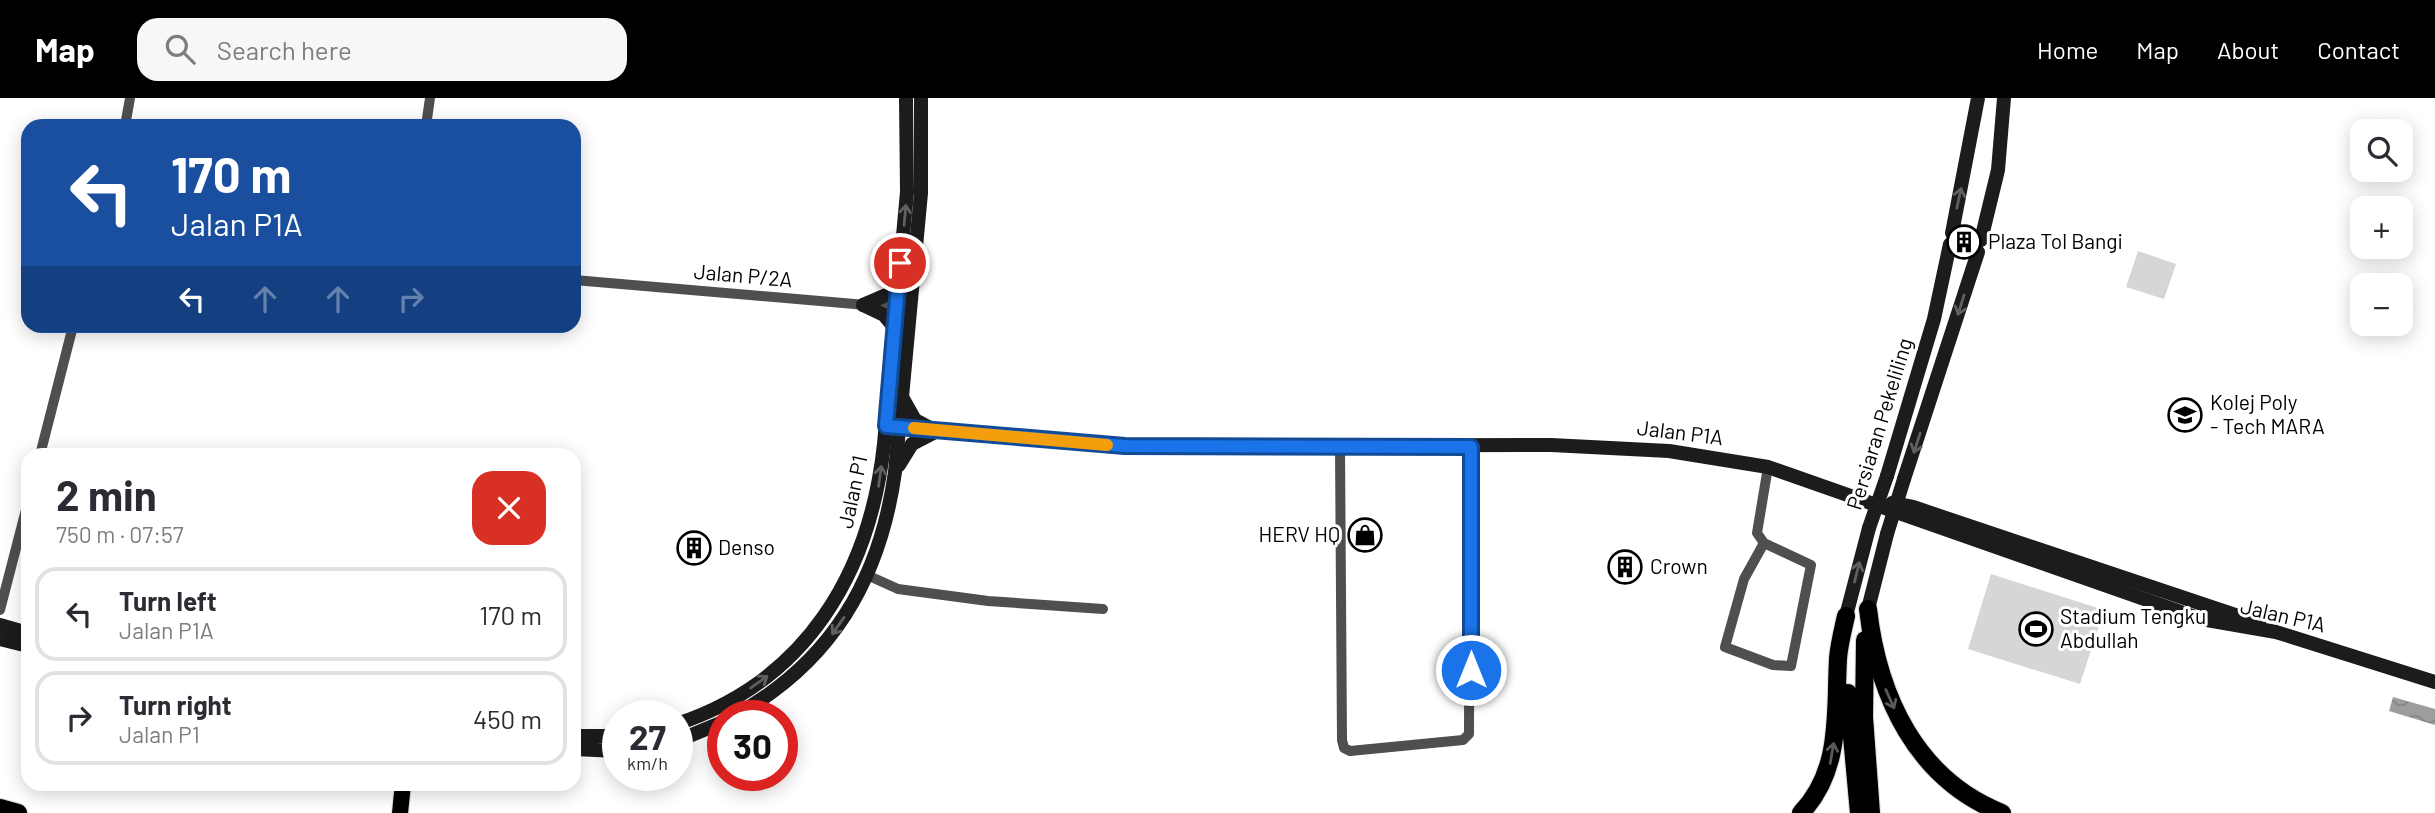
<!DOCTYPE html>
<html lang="en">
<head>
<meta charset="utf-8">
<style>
	:root { --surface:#fff; --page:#f7f7f7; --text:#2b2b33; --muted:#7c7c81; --line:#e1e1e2; --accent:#000 }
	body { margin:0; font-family:Barlow,sans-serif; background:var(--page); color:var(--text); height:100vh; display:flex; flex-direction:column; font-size:26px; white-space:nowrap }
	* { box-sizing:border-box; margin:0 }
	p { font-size:23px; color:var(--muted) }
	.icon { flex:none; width:38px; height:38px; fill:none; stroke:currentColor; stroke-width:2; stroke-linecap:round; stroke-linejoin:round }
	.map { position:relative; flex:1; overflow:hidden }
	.panel { position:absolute; left:21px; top:350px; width:560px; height:343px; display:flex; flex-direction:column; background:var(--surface); border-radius:21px; box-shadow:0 4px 18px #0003 }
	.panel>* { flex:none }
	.hud { position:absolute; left:21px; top:21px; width:560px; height:214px; border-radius:21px; box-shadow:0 4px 18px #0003; background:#1a4fa0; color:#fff; overflow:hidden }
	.buttons { position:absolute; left:2350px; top:21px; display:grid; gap:14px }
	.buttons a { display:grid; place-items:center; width:63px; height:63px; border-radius:14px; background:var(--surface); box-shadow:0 4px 18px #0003; font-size:35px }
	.speed { position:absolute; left:602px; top:602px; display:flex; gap:14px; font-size:35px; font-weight:700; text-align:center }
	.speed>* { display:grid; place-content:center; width:91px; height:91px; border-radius:50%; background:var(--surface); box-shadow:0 4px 18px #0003; line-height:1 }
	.speed small { font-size:18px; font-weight:400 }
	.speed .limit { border:10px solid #d22; background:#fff; color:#111 }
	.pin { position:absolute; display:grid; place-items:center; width:60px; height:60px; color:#fff; margin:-30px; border:4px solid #fff; border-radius:50%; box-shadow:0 2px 7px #0007 }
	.me { position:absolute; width:77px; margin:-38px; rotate:0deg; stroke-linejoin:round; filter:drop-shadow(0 0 5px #0008) }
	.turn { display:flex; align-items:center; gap:24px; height:147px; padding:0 35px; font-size:32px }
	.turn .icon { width:91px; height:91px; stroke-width:2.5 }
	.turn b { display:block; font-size:49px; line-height:60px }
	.lanes { display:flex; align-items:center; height:66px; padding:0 35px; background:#0003; justify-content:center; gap:35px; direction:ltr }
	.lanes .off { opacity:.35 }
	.round { display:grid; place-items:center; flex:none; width:74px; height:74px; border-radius:21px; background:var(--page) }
	.headline { display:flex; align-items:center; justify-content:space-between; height:119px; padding:0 35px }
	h1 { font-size:42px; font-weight:700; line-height:52px }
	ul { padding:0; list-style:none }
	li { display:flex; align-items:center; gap:21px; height:94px; margin:0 14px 10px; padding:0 21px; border:4px solid var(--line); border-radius:21px }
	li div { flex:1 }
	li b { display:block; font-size:26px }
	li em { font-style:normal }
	header { display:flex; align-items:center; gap:42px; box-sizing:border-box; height:98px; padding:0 35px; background:var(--accent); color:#fff }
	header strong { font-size:33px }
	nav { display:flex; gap:38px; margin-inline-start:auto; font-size:24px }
	.search { width:490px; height:63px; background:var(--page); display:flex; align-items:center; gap:18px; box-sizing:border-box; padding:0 24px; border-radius:21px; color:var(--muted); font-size:26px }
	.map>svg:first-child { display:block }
	.pitch { fill:#d6d6d6 }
	.water { fill:url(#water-waves) }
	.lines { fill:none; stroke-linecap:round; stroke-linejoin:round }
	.primary-casing { stroke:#dbdbdb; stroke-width:18 }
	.highway-casing { stroke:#dbdbdb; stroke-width:20 }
	.street { stroke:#4f4f4f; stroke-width:10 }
	.secondary { stroke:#1c1c1c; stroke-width:14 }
	.primary { stroke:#000; stroke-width:16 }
	.highway { stroke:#000; stroke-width:18 }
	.secondary-bridge { stroke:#1c1c1c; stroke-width:14 }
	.oneway { stroke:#606060 }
	.oneway2 { stroke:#595959 }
	.route-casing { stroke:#114b97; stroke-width:18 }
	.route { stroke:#1a73e8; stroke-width:12 }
	.slow { stroke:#f59e0b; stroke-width:12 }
	.labels { text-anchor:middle; stroke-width:6; stroke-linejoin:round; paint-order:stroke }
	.poi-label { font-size:21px; fill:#000; stroke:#fff; text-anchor:start }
	.street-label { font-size:21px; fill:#000; stroke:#fff }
</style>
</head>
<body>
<header>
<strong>Map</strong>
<div class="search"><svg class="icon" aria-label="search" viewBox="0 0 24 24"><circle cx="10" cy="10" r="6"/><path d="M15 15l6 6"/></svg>Search here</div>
<nav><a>Home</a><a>Map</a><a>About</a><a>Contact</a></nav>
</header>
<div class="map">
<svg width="2435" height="715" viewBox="0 0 2435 715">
	<defs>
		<pattern id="water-waves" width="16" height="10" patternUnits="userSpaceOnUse" patternTransform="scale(1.75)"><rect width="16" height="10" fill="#9d9d9d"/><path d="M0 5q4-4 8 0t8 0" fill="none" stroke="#858585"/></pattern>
	</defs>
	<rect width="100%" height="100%" fill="#fff"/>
	<!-- pitch -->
	<g class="pitch">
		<path d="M2138 153 2176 166 2164 201 2126 189Z"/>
		<path d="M1991 476 2104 512 2080 586 1968 551Z"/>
	</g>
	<!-- water -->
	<path class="water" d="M2393 599 2435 611V627L2389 613Z"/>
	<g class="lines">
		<defs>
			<path id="primary" d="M400 715 403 686"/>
			<g id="highway">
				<path d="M1868 511C1878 598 1916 681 2002 715"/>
				<path d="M1865 542 1864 619 1871 715"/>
				<path d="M1848 595 1859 715"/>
				<path d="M0 710 18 715"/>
				<path d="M1801 715C1842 672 1835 615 1838 561 1839 546 1843 532 1846 518"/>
			</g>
		</defs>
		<!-- primary casing -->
		<use href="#primary" class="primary-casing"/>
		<!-- highway casing -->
		<use href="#highway" class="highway-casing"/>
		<!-- street -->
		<g class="street">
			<path d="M125 28 130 0"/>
			<path d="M426 28 430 0"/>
			<path d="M574 182 901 210"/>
			<path d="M1340 349 1342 642 1344 650 1350 653 1463 642 1469 636 1470 349"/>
			<path d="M40 357 73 228"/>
			<path d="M1764 445 1744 481 1725 549 1773 567 1791 568 1811 467 1764 445 1757 435 1768 369"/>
			<path d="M867 477 898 491 988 503 1103 511"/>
			<path d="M0 512 28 404"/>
		</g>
		<!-- secondary -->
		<g class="secondary">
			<path d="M1952 135 1978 0"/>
			<path d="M1981 142 1998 72 2004 0"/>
			<path d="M863 207 891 195 898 183"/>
			<path d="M863 207 884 217 894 229"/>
			<path d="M902 299 915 322 930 330"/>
			<path d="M885 328 1125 348 1551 347 1669 353 1768 369 2201 521 2276 534 2435 584"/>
			<path d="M899 367 912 346 937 333"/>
			<path d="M1887 378 1934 221 1950 146"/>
			<path d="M1904 381 1978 154"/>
			<path d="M1892 405 1913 409 2259 525"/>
			<path d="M1868 511 1887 436"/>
			<path d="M1846 518 1869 430"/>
			<path d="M0 527 28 535"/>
			<path d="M0 541 28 548"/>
			<path d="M734 618C831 565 880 482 895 374L921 95V0"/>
			<path d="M677 626C806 583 870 476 884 346L907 94 906 0"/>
			<path d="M574 638H618"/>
			<path d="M677 643 723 624"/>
			<path d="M574 651 618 653"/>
		</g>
		<!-- primary -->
		<use href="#primary" class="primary"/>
		<!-- highway -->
		<use href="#highway" class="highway"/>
		<!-- secondary-bridge -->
		<g class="secondary-bridge">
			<path d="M1869 430 1887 378"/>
			<path d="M1887 436 1904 381"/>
		</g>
	</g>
	<!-- one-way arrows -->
	<defs><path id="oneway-shaft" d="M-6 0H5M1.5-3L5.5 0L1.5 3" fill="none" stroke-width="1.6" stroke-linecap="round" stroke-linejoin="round" transform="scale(1.75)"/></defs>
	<g class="oneway">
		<use href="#oneway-shaft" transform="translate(1959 100) rotate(-78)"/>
		<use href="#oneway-shaft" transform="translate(905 117) rotate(-85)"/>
		<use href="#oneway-shaft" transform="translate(1961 207) rotate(107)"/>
		<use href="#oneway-shaft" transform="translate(1917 345) rotate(108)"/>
		<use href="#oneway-shaft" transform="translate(880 378) rotate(-82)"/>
		<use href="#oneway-shaft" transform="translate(1857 474) rotate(-76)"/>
		<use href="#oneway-shaft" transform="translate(838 528) rotate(125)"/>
		<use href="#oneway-shaft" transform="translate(759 584) rotate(-35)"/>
	</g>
	<g class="oneway2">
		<use href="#oneway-shaft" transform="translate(1890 601) rotate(66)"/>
		<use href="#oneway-shaft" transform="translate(1832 655) rotate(-80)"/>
	</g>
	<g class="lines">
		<defs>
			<path id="route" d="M900 165 886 328 1125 348 1471 349V572"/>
		</defs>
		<!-- route casing -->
		<use href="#route" class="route-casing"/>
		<!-- route -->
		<use href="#route" class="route"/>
		<!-- slow -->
		<path class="slow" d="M914 330 1107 347"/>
	</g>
	<!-- icons -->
	<defs>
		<symbol id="building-ring" viewBox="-11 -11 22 22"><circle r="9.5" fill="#fff" stroke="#000" stroke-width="1.5"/><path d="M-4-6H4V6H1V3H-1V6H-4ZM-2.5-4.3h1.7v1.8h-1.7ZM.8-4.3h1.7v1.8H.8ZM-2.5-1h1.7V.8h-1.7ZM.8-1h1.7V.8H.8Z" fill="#000"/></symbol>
		<symbol id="university-ring" viewBox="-11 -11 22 22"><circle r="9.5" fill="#fff" stroke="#000" stroke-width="1.5"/><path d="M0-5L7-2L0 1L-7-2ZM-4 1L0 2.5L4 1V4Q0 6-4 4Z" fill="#000"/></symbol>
		<symbol id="shop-ring" viewBox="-11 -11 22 22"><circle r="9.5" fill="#fff" stroke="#000" stroke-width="1.5"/><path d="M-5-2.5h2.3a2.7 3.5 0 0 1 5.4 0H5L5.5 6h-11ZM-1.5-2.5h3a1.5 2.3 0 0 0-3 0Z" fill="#000"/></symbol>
		<symbol id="stadium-ring" viewBox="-11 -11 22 22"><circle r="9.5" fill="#fff" stroke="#000" stroke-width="1.5"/><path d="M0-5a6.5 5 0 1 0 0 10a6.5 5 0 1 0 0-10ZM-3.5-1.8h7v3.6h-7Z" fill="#000"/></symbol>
	</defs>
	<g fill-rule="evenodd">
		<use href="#building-ring" x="1945" y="125" width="38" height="38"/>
		<use href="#university-ring" x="2166" y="298" width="38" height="38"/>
		<use href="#shop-ring" x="1346" y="418" width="38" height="38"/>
		<use href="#building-ring" x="675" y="431" width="38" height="38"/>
		<use href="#building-ring" x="1606" y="450" width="38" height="38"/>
		<use href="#stadium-ring" x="2017" y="512" width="38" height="38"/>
	</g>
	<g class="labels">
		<!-- poi labels -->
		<g class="poi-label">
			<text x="1988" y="151">Plaza Tol Bangi</text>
			<text x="2210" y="312">Kolej Poly<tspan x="2210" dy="24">- Tech MARA</tspan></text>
			<text x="1340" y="444" text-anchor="end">HERV HQ</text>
			<text x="718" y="457">Denso</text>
			<text x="1650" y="476">Crown</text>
			<text x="2060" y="526">Stadium Tengku<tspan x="2060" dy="24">Abdullah</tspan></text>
		</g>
		<!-- street labels -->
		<g class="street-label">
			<text transform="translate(743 178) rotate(5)" y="7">Jalan P/2A</text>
			<text transform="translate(1880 326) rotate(-73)" y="7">Persiaran Pekeliling</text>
			<text transform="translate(1680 335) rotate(7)" y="7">Jalan P1A</text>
			<text transform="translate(853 394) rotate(-78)" y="7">Jalan P1</text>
			<text transform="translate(2283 518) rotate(13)" y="7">Jalan P1A</text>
		</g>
	</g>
</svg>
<div class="buttons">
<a><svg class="icon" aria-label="search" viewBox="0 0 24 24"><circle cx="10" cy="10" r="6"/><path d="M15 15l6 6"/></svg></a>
<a>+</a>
<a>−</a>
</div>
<div class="speed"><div>27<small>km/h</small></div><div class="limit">30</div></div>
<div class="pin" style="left:900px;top:165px;background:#d93025"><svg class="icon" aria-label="arrive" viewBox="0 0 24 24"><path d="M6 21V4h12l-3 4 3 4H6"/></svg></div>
<svg class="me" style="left:1471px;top:572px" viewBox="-20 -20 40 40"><circle r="17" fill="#1a73e8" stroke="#fff" stroke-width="3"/><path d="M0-11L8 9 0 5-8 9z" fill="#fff"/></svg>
<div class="hud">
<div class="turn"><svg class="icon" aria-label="left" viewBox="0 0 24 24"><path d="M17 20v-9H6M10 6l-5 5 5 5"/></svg><div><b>170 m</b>Jalan P1A</div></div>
<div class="lanes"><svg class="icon" aria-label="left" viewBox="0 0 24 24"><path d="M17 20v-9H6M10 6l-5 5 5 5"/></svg><svg class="icon off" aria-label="ahead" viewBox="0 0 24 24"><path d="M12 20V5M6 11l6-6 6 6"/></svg><svg class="icon off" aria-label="ahead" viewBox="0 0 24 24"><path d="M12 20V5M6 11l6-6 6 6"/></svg><svg class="icon off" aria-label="right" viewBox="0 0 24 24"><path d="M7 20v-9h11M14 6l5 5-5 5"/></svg></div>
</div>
<section class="panel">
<div class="headline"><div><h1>2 min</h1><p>750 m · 07:57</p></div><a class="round" style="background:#d93025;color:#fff"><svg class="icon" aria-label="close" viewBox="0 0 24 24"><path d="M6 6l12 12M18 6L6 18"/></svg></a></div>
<ul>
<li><svg class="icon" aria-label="left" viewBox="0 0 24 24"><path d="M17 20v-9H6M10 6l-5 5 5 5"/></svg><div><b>Turn left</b><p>Jalan P1A</p></div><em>170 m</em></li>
<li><svg class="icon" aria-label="right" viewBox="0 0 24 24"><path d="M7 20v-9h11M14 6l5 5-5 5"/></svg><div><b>Turn right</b><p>Jalan P1</p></div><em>450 m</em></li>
</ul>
</section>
</div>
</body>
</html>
